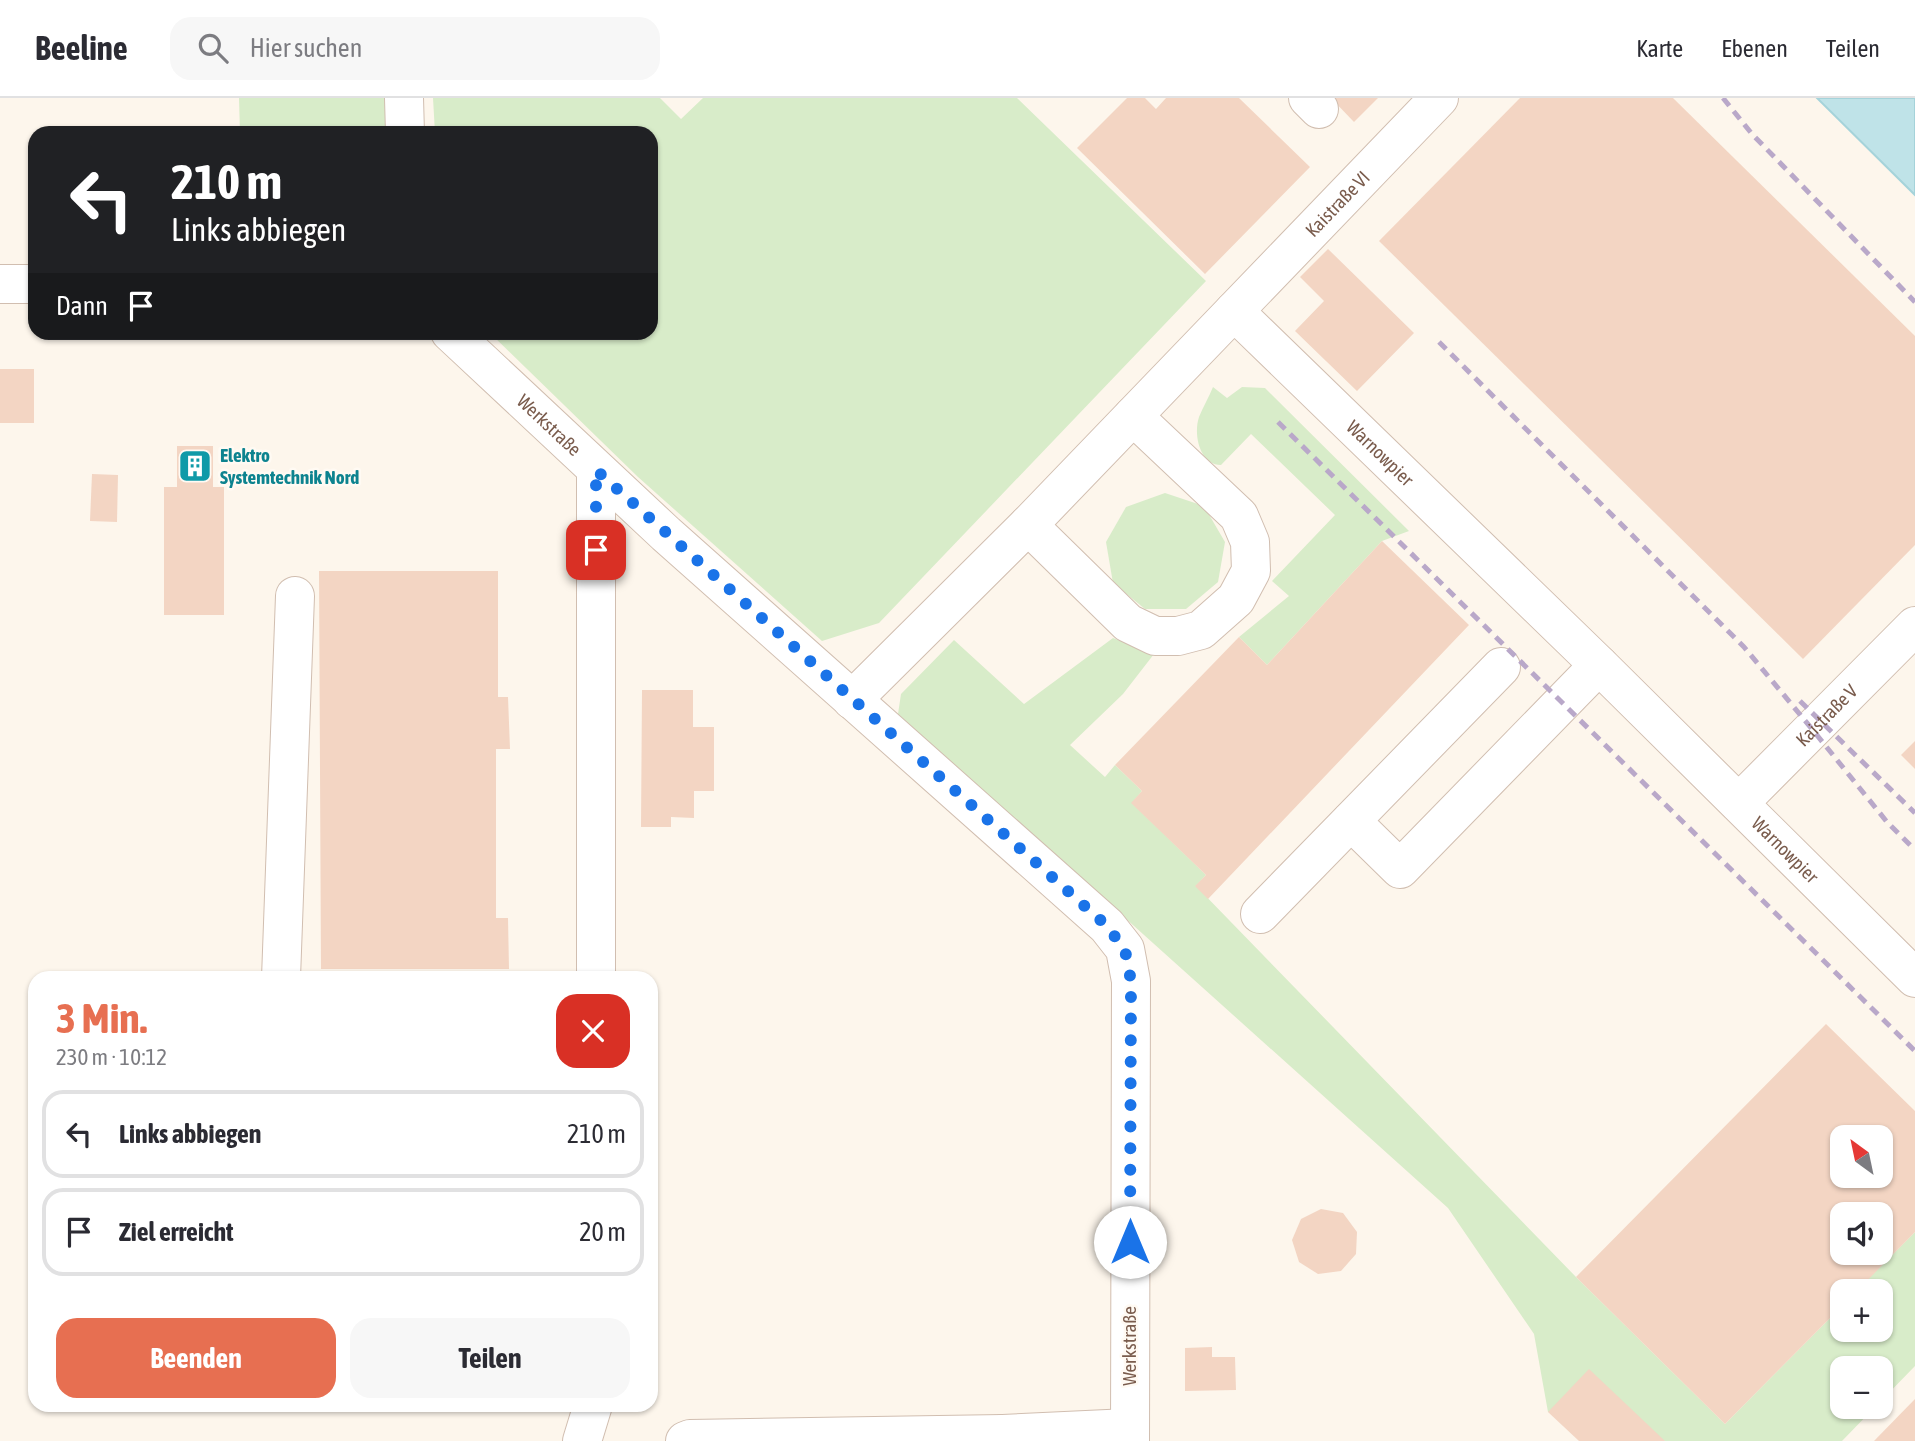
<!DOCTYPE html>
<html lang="de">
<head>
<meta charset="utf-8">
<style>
	:root { --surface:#fff; --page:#f7f7f7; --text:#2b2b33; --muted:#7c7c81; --line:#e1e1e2; --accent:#e76f51 }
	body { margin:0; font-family:"Asap Condensed",sans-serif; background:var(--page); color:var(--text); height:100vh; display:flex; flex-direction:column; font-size:26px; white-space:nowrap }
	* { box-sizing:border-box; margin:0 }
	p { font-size:23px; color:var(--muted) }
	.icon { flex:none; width:38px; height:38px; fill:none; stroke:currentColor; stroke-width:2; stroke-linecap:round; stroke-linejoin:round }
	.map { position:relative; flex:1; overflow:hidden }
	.details { position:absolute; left:28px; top:873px; width:630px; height:441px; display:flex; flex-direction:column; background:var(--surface); border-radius:21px; box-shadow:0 2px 5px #0004 }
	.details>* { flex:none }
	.top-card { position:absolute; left:28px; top:28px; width:630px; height:214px; border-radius:21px; box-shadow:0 2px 5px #0004; background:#202124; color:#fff; overflow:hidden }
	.needle { width:46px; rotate:327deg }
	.controls { position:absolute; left:1830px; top:1027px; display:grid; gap:14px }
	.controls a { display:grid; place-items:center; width:63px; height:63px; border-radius:14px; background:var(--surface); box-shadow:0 2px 5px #0004; font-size:35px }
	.pin { position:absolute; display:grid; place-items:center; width:60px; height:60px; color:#fff; margin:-30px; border-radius:14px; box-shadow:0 4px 10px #0006 }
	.me { position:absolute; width:77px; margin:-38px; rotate:0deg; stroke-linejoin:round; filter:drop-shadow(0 0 5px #0008) }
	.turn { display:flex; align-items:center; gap:24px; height:147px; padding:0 28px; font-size:32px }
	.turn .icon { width:91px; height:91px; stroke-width:2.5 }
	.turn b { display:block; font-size:49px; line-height:60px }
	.then { display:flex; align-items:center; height:66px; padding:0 28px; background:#0003; gap:14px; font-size:26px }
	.round { display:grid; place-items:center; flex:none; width:74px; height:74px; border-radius:21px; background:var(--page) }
	.headline { display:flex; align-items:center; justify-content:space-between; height:119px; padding:0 28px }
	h1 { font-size:42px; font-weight:700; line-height:52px; color:var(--accent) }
	.action { display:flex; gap:14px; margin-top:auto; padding:14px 28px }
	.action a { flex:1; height:80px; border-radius:21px; background:var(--accent); color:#fff; font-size:28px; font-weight:700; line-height:80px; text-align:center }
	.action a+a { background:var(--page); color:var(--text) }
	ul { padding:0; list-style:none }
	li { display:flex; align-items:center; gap:21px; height:88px; margin:0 14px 10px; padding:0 14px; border:4px solid var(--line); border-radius:21px }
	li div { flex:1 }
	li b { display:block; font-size:26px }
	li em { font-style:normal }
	header { display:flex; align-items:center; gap:42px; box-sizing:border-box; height:98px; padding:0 35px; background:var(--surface); border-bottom:2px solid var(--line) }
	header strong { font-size:33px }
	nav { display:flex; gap:38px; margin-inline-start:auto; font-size:24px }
	.search { width:490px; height:63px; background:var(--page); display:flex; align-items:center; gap:18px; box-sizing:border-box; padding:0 24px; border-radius:21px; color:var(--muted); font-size:26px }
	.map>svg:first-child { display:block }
	.green { fill:#d8ecc9 }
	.water { fill:#bfe3e8; stroke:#a5d3da; stroke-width:2 }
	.building { fill:#f3d5c3; fill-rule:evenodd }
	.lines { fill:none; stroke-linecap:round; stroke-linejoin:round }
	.minor-casing { stroke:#d1beb0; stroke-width:40 }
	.minor { stroke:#fff; stroke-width:38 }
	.rail { stroke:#b9a8c9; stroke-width:5; stroke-dasharray:10 7; stroke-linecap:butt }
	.route { stroke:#1a73e8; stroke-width:12; stroke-dasharray:0 21.6 }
	.labels { text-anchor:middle; stroke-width:5; stroke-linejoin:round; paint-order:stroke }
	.street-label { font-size:19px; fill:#7a5c4d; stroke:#fffaf3 }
	.culture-label { font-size:19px; font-weight:bold; fill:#0d838f; stroke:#fffaf3; text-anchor:start }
</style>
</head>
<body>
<header>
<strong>Beeline</strong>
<div class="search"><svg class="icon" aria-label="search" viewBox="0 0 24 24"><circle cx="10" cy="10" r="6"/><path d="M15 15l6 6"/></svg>Hier suchen</div>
<nav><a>Karte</a><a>Ebenen</a><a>Teilen</a></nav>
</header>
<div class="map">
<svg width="1915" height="1343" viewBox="0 0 1915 1343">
	<rect width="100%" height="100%" fill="#fdf6ec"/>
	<!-- green -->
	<g class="green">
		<path d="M239 0H391L393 35H240Z"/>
		<path d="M433 0H660L681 21 703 0H1017L1206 183 879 525 822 543 638 379 490 235 651 234V35H458L457 32 435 35Z"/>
		<path d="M1213 289 1227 300 1242 289 1265 290 1409 433 1382 443 1267 567 1239 539 1289 498 1272 483 1335 417 1251 336 1221 367C1200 367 1193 337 1199 319 1203 309 1209 299 1213 289Z"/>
		<path d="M1165 395 1204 408 1225 444 1218 484 1186 511H1145L1113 485 1106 444 1126 409Z"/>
		<path d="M1113 540 1154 556 1123 596 1070 647 1105 679 1115 667 1142 693 1132 705 1206 777 1196 788 1576 1179 1725 1326 1843 1207V1232H1881V1194L1856 1193 1915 1134V1268L1881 1303V1270H1843V1309H1875L1842 1343H1665L1548 1314 1534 1236 1448 1110 898 616 901 596 954 542 1024 606Z"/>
	</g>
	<!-- water -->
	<path class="water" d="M1817 0H1915V97Z"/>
	<!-- building -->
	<g class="building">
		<path d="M1127 0H1145L1156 11 1166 0H1239L1310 69 1205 176 1077 50Z"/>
		<path d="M1331 0H1378L1354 24Z"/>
		<path d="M1520 0H1673L1915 238V447L1803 561 1379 143Z"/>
		<path d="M1328 151 1414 235 1357 293 1295 233 1324 203 1300 179Z"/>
		<rect x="0" y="271" width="34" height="54"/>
		<path d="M177 348H213V389H224V517H164V389H177Z"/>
		<path d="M92 376 118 377 117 424 90 423Z"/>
		<path d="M1382 443 1469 527 1208 801 1195 788 1206 777 1131 705 1142 693 1115 667 1239 539 1267 567Z"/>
		<path d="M319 473H498V599H508L510 651H496V820H508L509 871H321Z"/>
		<path d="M642 592H693V629H714V693H694V720L671 719V729H641Z"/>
		<path d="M1915 643V671L1901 657Z"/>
		<path d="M1826 926 1915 1013V1134L1856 1194H1843V1207L1725 1326 1576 1179ZM1843 1040H1881V1078H1843ZM1843 1116H1881V1155H1843Z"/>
		<path d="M1321 1111 1343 1115 1357 1134 1356 1156 1341 1173 1318 1176 1299 1164 1292 1142 1301 1121Z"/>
		<path d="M1212 1249V1259H1235L1236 1292 1185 1293V1250Z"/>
		<path d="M1589 1271 1665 1343H1579L1548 1314Z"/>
		<path d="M1915 1301V1343H1874Z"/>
	</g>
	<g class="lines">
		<defs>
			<g id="minor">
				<path d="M404 0 405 35"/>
				<path d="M1308 0 1319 11"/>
				<path d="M0 186H35"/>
				<path id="s1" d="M1234 213 1439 0"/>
				<path id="s2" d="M450 234 666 436 1107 828 1125 851 1131 883 1130 1343"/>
				<path d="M596 372V880"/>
				<path d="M1028 427 1128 525 1155 538H1178L1201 532 1236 501 1251 473 1250 444 1239 418 1133 318"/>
				<path id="s3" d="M852 602 1028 427 1234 213 1599 567 1915 880"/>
				<path id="s4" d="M1739 705 1915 528"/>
				<path d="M1351 723 1400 771 1599 567"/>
				<path d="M1260 816 1501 569"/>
				<path d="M281 880 295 498"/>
				<path d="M582 1343 593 1307"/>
				<path d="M685 1343 690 1341 1003 1336"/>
				<path d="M1003 1343V1336L1129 1330"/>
			</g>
		</defs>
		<!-- minor casing -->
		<use href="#minor" class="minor-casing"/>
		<!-- minor -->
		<use href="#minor" class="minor"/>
		<!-- rail -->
		<g class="rail">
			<path d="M1723 0 1752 36 1915 204"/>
			<path d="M1439 244 1744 549 1812 631 1887 724 1915 752"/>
			<path d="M1278 324 1915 953"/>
			<path d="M1800 603 1915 715"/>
		</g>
	</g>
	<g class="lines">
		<!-- route -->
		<path class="route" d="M596 452V372L1107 828 1125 852 1131 883 1130 1144"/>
	</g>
	<!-- icons -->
	<defs>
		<symbol id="building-square" viewBox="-11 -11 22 22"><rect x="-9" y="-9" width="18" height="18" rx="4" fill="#0f9aa8" stroke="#fffaf3"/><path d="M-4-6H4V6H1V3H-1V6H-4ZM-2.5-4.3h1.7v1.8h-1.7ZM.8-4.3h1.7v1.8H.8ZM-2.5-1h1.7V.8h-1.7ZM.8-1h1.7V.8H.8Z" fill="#fff"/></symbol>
	</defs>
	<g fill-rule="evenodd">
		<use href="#building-square" x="176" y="349" width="38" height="38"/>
	</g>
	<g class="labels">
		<!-- street labels -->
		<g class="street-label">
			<text dy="7" stroke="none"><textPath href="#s1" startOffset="149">Kaistraße VI</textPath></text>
			<text dy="7" stroke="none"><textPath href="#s2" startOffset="136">Werkstraße</textPath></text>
			<text dy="7" stroke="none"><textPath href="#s3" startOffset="749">Warnowpier</textPath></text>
			<text dy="7" stroke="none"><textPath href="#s4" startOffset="124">Kaistraße V</textPath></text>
			<text dy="7" stroke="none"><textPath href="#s3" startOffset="1316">Warnowpier</textPath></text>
			<text transform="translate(1129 1248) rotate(-90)" y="7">Werkstraße</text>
		</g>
		<!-- culture labels -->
		<g class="culture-label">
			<text x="220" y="364">Elektro<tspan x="220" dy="22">Systemtechnik Nord</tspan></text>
		</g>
	</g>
</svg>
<div class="controls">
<a><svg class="needle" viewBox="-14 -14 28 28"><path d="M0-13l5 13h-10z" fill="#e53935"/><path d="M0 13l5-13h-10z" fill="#7c7c81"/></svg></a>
<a><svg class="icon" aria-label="sound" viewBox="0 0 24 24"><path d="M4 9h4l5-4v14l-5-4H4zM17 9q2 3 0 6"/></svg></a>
<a>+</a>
<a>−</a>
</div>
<div class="pin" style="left:596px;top:452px;background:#d93025"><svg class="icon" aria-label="arrive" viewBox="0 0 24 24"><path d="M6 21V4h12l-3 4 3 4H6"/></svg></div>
<svg class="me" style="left:1130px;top:1144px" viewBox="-20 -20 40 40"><circle r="19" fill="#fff"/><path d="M0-13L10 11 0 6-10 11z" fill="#1a73e8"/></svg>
<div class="top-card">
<div class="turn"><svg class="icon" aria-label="left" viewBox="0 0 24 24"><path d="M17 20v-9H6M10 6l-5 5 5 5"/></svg><div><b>210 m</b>Links abbiegen</div></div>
<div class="then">Dann<svg class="icon" aria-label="arrive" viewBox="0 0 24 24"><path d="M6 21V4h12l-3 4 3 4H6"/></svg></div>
</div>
<section class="details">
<div class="headline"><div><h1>3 Min.</h1><p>230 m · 10:12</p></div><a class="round" style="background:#d93025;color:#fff"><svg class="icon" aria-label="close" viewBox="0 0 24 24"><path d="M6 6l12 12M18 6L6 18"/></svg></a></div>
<ul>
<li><svg class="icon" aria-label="left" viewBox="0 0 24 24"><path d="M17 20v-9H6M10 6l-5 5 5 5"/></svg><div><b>Links abbiegen</b></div><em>210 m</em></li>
<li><svg class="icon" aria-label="arrive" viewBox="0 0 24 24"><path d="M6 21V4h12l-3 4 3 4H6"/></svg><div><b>Ziel erreicht</b></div><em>20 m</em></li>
</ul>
<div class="action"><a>Beenden</a><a>Teilen</a></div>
</section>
</div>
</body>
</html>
